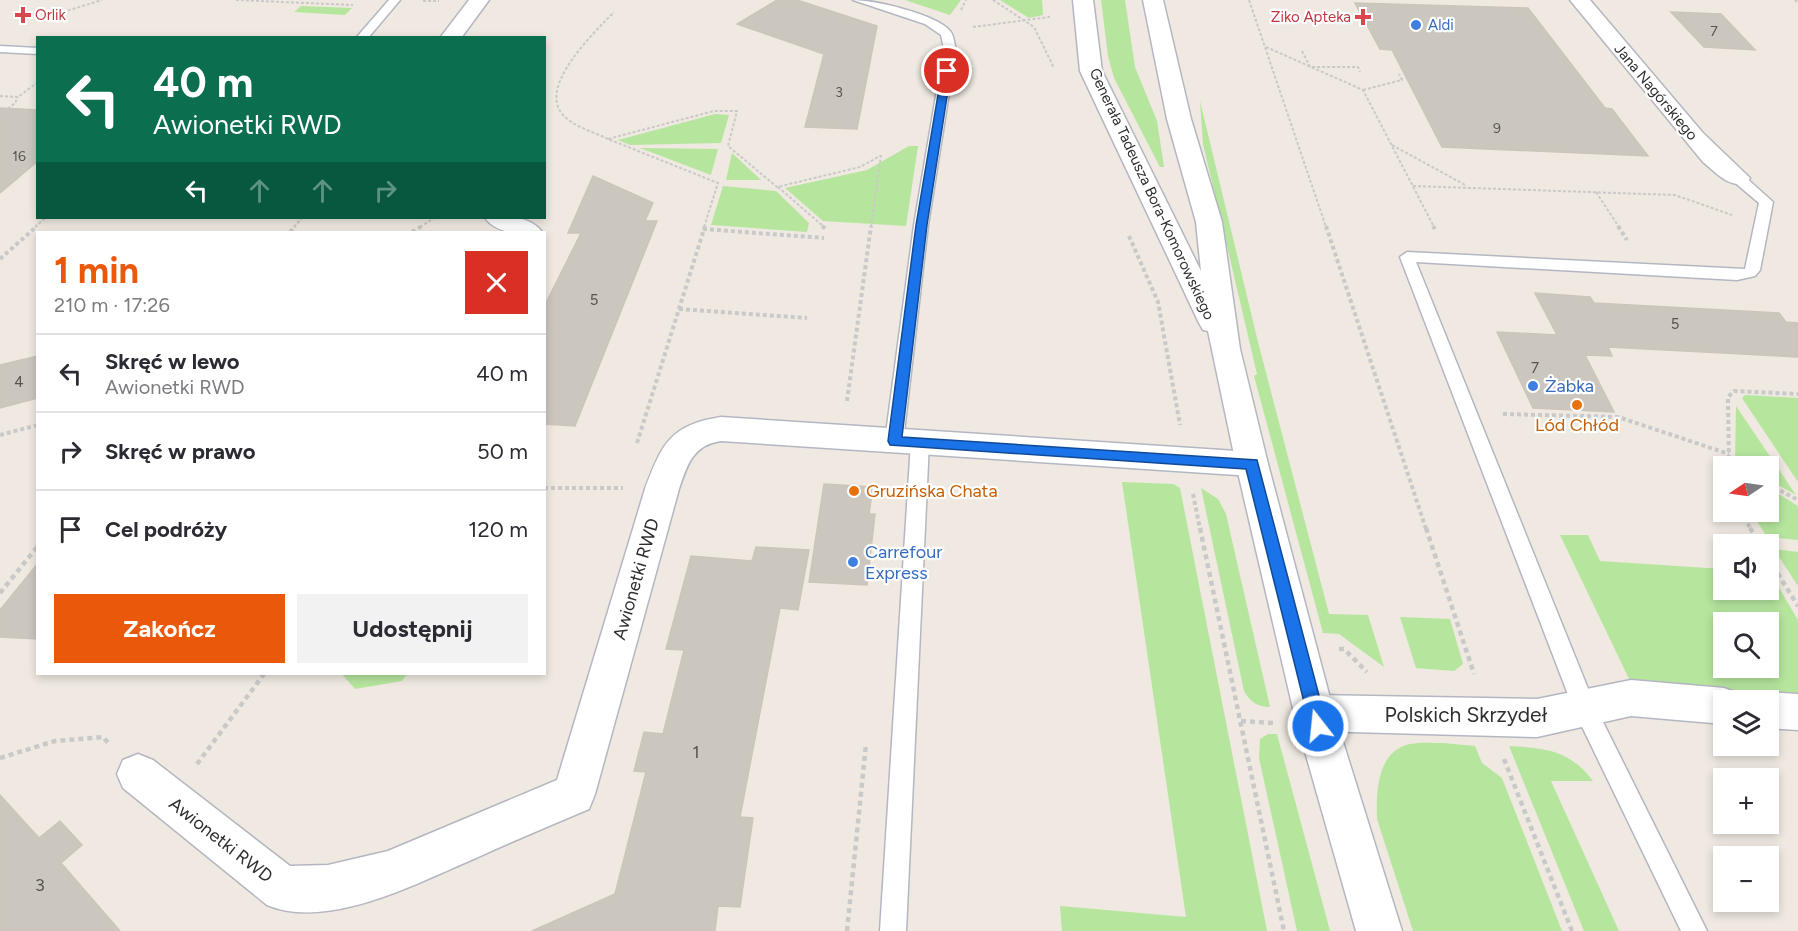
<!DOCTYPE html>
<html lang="pl">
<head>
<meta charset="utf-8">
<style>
	:root { --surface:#fff; --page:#f2f2f3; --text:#2b2b33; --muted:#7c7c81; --line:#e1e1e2; --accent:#ea580c }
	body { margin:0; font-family:Figtree,sans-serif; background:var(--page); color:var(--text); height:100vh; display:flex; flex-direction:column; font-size:22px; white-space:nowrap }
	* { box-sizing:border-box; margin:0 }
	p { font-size:20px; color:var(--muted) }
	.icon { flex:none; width:33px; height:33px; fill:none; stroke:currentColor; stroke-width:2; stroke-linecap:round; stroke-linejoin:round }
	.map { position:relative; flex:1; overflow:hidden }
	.side { position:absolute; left:36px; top:231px; width:510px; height:444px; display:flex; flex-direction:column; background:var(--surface); border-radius:0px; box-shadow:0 3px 9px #0003 }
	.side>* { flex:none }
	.banner { position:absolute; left:36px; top:36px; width:510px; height:183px; border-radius:0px; box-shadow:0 3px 9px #0003; background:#0b6e4f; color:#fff; overflow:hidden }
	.needle { width:39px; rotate:257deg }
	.controls { position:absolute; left:1713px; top:456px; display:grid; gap:12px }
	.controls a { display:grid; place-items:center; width:66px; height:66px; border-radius:0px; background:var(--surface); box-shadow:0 3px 9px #0003; font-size:30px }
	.pin { position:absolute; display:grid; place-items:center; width:51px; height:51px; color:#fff; margin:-26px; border:3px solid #fff; border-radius:50%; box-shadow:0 2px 6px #0007 }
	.me { position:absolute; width:66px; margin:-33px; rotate:344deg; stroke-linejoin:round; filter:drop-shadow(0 0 4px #0008) }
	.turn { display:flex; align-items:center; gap:21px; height:126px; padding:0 18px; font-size:27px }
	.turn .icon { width:78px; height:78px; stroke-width:2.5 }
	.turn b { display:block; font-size:42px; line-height:51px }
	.lanes { display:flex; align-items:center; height:57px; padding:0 18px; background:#0003; justify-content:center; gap:30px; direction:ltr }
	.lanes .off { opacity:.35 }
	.round { display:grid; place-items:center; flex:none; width:63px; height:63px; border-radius:0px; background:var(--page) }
	.head { display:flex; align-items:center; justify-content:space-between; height:102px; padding:0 18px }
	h1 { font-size:36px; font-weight:700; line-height:45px; color:var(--accent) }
	.action { display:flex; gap:12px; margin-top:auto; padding:12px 18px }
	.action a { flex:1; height:69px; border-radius:0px; background:var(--accent); color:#fff; font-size:24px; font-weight:700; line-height:69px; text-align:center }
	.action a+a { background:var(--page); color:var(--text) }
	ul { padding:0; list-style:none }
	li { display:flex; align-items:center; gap:18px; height:78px; padding:0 18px; border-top:2px solid var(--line) }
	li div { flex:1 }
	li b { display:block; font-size:22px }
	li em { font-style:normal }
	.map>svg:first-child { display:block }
	.green { fill:#b6e59e; fill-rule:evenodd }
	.building { fill:#cbc7bf; stroke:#cbc5ba; stroke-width:1.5 }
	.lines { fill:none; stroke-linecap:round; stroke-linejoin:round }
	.service-casing { stroke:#b4b7c1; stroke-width:3 }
	.minor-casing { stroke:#b4b7c1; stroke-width:3 }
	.tertiary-casing { stroke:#b4b7c1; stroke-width:3 }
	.path-far2 { stroke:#c9c9c9; stroke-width:2; stroke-dasharray:3 2; stroke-linecap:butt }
	.path-far1 { stroke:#c9c9c9; stroke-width:4; stroke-dasharray:4 3; stroke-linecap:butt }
	.path { stroke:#c9c9c9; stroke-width:4.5; stroke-dasharray:5 4; stroke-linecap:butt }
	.service { fill:#fff; fill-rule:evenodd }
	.minor { fill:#fff; fill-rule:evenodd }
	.tertiary { fill:#fff; fill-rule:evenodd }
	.route { fill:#1a73e8; stroke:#114b97; stroke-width:1.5 }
	.health-dot { fill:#e0444e; stroke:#fff; stroke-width:2 }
	.shop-dot { fill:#3f7fe0; stroke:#fff; stroke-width:2 }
	.food-dot { fill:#e8710a; stroke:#fff; stroke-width:2 }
	.labels { text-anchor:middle; stroke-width:4.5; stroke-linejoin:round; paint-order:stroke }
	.far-number-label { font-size:14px; fill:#555452 }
	.far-health-label { font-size:15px; fill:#be3a42; stroke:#fff; text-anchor:start }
	.far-shop-label { font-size:15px; fill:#366cbe; stroke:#fff; text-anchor:start }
	.far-street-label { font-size:15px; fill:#2e2e2e; stroke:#fff }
	.number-label { font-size:15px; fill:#555452 }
	.shop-label { font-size:18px; fill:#366cbe; stroke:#fff; text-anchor:start }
	.food-label { font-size:18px; fill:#c56008; stroke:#fff }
	.street-label { font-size:18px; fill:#2e2e2e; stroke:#fff }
	.near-number-label { font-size:18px; fill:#555452 }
	.near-street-label { font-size:21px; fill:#2e2e2e; stroke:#fff }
</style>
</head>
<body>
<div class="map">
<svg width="1798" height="931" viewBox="0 0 1798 931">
	<rect width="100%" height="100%" fill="#efe9e1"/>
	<!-- green -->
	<g class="green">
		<path d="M905 0H961L950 15Z"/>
		<path d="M1000 0H1042L1043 15 1029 18Z"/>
		<path d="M1101 0H1125L1135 67 1157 121 1164 167H1160L1114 78 1108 56Z"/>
		<path d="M301 6 352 8 345 15 294 12Z"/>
		<path d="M1200 101 1258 342 1329 614 1368 615 1384 667 1339 634 1323 633 1254 376 1257 374 1203 144Z"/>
		<path d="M715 114 729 115 721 143 630 145 618 140Z"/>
		<path d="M909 146H918L906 226 823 221 785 188 867 170Z"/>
		<path d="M640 148 718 149 711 175Z"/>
		<path d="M732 153 761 180H726Z"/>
		<path d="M723 186 776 191 809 223 807 232 711 225Z"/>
		<path d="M1745 395 1798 398V482L1742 398Z"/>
		<path d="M1736 406 1796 495 1769 480 1768 466H1744L1735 462Z"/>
		<path d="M1122 482 1173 484 1180 488 1267 931H1062L1060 906 1186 917Z"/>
		<path d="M1201 488 1218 499 1226 514 1270 707C1258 707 1250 702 1244 691Z"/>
		<path d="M1769 488 1798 506V540L1767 537 1751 512H1768Z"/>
		<path d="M1560 535H1588L1600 561 1723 569 1724 590H1768L1769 571 1798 620V695L1632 685ZM1724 622H1768V668H1724Z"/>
		<path d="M1774 549 1798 552V586Z"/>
		<path d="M1400 617 1450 619 1463 664 1454 671 1416 668Z"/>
		<path d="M342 674H407L402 681 355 689Z"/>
		<path d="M1268 734H1277L1330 931H1297L1259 758 1260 739Z"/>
		<path d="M1443 743 1475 746 1482 763 1502 778 1562 931H1413L1377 819C1376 792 1377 751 1410 744 1421 742 1433 743 1443 743Z"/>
		<path d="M1509 746C1545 748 1570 750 1593 781H1551L1619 931H1584Z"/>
	</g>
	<!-- building -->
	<g class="building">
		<path d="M777 0H797L877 26 857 129 805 127 824 54 737 24Z"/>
		<path d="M1355 3 1528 8 1605 108 1612 109 1648 156 1442 147 1392 50 1380 49Z"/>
		<path d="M1671 12 1721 14 1755 50 1704 47Z"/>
		<path d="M0 108 38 110V161L0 193Z"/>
		<path d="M593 176 653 203 645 221H657L575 426 544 424V307L581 233H568Z"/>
		<path d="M1535 293 1590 297 1594 303 1779 313 1786 322 1798 323V357L1608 347 1612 356 1585 355 1614 412 1533 408 1497 332 1557 335Z"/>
		<path d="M38 356V398L0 408V365Z"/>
		<path d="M824 484 873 487 869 514H875L867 585 809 582Z"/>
		<path d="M756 547 809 550 798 610 780 608 740 817 753 818 740 907 718 906 715 931H532L615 894 646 772 634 771 644 732 663 734 684 650 666 649 691 556 752 561Z"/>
		<path d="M38 563V639L0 637V610Z"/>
		<path d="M0 795 39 838 60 821 82 845 61 863 120 931H0Z"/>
	</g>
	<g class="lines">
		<defs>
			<g id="service">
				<path d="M389 0H400L368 38H356Z"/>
				<path d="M853 0C874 0 936 14 950 31 954 35 954 44 956 49L928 225 903 441 900 446 894 448 888 446 885 441 914 225 944 49 941 35 925 24Z"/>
				<path d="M0 46 38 48V54L0 52Z"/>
				<path d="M1738 174 1743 175 1773 202 1760 270 1755 276 1737 280 1416 262 1595 706 1707 931H1681L1574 710 1400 257 1407 252 1745 269 1759 203 1733 181 1731 178 1733 175Z"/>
				<path d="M920 435 926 437 929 442 906 931H880L911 442 914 437Z"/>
			</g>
			<g id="minor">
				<path d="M469 0H489L461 38H440Z"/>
				<path d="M1570 0H1590L1703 133 1750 178 1747 183C1728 188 1717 173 1703 162Z"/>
				<path d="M485 218C503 216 530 215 542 232 524 234 497 235 485 218Z"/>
				<path d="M721 417 1252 452 1264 455 1268 464 1264 473 1252 476 721 441C693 445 687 465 679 489L595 794 589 809C551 825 513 841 476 858 419 882 329 931 267 905L123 788 117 774 123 760 138 754 153 760 290 866 328 865 388 851 557 780 645 489C662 444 670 425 721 417Z"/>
				<path d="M1631 680 1724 688 1738 693 1741 700H1724V724L1631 716 1537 737 1314 731 1300 726 1294 713 1300 700 1314 695 1537 699Z"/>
				<path d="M1768 692 1798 694V730L1768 728V700H1752L1754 697Z"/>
			</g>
			<path id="tertiary" d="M1073 0H1093L1102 71 1201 271 1196 222 1167 119 1143 0H1163L1191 119 1222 222 1240 349 1268 464 1334 713 1402 931H1356L1294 713 1236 464 1208 331 1203 330 1199 323 1080 71Z"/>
		</defs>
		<!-- service casing -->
		<use href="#service" class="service-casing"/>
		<!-- minor casing -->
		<use href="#minor" class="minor-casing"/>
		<!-- tertiary casing -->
		<use href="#tertiary" class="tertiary-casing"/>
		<!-- path-far2 -->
		<g class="path-far2">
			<path d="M236 0 353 5"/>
			<path d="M993 0 1034 27 1054 68"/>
			<path d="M1249 0 1326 227"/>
			<path d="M1795 0 1798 3"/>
			<path d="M423 1H439"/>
			<path d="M961 10 966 0"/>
			<path d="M63 12 102 0"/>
			<path d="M973 27 1049 17V14"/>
			<path d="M1266 47 1363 90 1434 227"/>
			<path d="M1302 51 1310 67H1358L1360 72"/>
			<path d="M1363 90 1402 80 1399 74"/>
			<path d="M0 96 18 97 38 82"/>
			<path d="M0 115 15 103 18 97"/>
			<path d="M608 139C594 132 574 127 563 115 537 86 595 32 614 12"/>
			<path d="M1392 145 1467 186"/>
			<path d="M1413 186 1675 195 1732 215"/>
			<path d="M778 187 824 227"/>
			<path d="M1596 192 1619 227"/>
			<path d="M35 227 45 218"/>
			<path d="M294 227 302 218"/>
			<path d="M420 227 434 218"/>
			<path d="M704 227 718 183 608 139 714 111H737L728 146 777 187 860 167 880 156"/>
			<path d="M871 227 881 155"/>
		</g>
		<!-- path-far1 -->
		<g class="path-far1">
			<path d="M822 226 826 229"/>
			<path d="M1326 226 1426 529"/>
			<path d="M1433 226 1435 229"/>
			<path d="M1618 226 1627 240"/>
			<path d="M703 229 824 238"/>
			<path d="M290 232 295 226"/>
			<path d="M412 232 422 226"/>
			<path d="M1129 236 1158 302 1180 425"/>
			<path d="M0 259 37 226"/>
			<path d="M679 309 807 318"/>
			<path d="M847 401 871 226"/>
			<path d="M1503 414 1618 417 1729 454"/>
			<path d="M0 435 38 425"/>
			<path d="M637 443 705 226"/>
			<path d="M1730 461 1739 466"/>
			<path d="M1729 466 1728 397 1734 391 1798 394"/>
			<path d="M1768 484 1798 500"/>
			<path d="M544 488H623"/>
			<path d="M1193 494 1200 529"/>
			<path d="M1740 512 1751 529"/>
		</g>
		<!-- path -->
		<g class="path">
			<path d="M1200 528 1284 931"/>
			<path d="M1426 528 1474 674"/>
			<path d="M1750 528 1760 544"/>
			<path d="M1768 558 1798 606"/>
			<path d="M0 593 38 546"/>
			<path d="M1339 649H1344L1367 672"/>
			<path d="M1241 721 1273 723"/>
			<path d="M0 758 55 741 103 737 110 745"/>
			<path d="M1504 759 1572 931"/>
			<path d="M197 764 264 674"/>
			<path d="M847 931 866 744"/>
		</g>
		<!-- service -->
		<use href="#service" class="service"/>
		<!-- minor -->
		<use href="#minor" class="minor"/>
		<!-- tertiary -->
		<use href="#tertiary" class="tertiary"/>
	</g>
	<!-- route -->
	<path class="route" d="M947 68 951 71 927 225 902 437 1257 460 1327 726 1324 731 1318 734 1312 731 1310 726 1246 469 890 445 888 441 916 225 942 71Z"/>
	<!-- markers -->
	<g class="health-dot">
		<path d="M20 6h6v6h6v6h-6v6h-6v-6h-6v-6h6z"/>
		<path d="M1360 8h6v6h6v6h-6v6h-6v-6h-6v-6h6z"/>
	</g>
	<g class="shop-dot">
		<circle cx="1416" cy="25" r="6"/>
		<circle cx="1533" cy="386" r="6"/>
		<circle cx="853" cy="562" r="6"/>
	</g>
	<g class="food-dot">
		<circle cx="1577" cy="405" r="6"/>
		<circle cx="854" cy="491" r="6"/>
	</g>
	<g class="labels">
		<!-- far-number labels -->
		<g class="far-number-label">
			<text x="1714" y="36">7</text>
			<text x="839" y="97">3</text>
			<text x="1497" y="133">9</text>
			<text x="19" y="161">16</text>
		</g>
		<!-- far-health labels -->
		<g class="far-health-label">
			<text x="35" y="20">Orlik</text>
			<text x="1351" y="22" text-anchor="end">Ziko Apteka</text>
		</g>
		<!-- far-shop labels -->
		<g class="far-shop-label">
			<text x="1428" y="30">Aldi</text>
		</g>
		<!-- far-street labels -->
		<g class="far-street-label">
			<text transform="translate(1656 92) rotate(50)" y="5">Jana Nagórskiego</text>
			<text transform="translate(1152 194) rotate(65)" y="5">Generała Tadeusza Bora-Komorowskiego</text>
		</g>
		<!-- number labels -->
		<g class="number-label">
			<text x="594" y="305">5</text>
			<text x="1675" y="329">5</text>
			<text x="1535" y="373">7</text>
			<text x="19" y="387">4</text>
		</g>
		<!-- shop labels -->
		<g class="shop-label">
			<text x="1545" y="392">Żabka</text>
			<text x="865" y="558">Carrefour<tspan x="865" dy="21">Express</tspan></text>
		</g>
		<!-- food labels -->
		<g class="food-label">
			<text x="1577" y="431">Lód Chłód</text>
			<text x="866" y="497" text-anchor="start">Gruzińska Chata</text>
		</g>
		<!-- street labels -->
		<g class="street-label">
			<text transform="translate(636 579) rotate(-74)" y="6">Awionetki RWD</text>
			<text transform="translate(221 840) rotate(38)" y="6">Awionetki RWD</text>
		</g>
		<!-- near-number labels -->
		<g class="near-number-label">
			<text x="696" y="758">1</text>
			<text x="40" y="891">3</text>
		</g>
		<!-- near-street labels -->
		<g class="near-street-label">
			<text x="1466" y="722">Polskich Skrzydeł</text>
		</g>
	</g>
</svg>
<div class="controls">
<a><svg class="needle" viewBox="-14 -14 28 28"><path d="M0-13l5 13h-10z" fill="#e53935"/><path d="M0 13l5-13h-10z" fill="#7c7c81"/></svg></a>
<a><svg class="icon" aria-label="sound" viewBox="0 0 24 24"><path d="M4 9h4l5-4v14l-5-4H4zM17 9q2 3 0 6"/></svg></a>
<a><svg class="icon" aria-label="search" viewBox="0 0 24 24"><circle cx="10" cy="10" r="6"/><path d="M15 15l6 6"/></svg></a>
<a><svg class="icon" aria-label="layers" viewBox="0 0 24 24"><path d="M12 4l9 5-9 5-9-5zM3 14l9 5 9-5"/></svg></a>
<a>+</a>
<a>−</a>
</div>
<div class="pin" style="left:947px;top:71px;background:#d93025"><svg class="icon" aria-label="arrive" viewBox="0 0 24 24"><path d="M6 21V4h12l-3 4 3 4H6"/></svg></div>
<svg class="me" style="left:1318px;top:726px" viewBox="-20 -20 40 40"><circle r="17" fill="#1a73e8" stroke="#fff" stroke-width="3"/><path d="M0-11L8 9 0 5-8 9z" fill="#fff"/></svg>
<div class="banner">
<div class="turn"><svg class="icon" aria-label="left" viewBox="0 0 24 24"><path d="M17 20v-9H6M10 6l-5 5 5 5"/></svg><div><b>40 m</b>Awionetki RWD</div></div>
<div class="lanes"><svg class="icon" aria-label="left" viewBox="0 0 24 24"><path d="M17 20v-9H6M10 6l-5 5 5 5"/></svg><svg class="icon off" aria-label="ahead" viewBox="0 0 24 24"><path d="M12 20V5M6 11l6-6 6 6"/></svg><svg class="icon off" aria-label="ahead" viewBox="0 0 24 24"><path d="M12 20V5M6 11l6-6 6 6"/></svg><svg class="icon off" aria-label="right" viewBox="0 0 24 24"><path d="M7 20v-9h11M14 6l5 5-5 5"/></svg></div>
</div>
<section class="side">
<div class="head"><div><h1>1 min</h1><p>210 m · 17:26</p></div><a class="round" style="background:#d93025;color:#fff"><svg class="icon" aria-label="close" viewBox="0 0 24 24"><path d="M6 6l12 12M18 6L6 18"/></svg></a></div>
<ul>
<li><svg class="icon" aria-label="left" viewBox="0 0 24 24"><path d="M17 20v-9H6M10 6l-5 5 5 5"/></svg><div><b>Skręć w lewo</b><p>Awionetki RWD</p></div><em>40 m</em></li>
<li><svg class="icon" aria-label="right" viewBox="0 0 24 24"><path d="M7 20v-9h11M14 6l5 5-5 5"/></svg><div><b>Skręć w prawo</b></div><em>50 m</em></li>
<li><svg class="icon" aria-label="arrive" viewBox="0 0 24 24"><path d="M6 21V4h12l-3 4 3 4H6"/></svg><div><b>Cel podróży</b></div><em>120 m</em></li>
</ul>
<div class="action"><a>Zakończ</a><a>Udostępnij</a></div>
</section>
</div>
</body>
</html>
